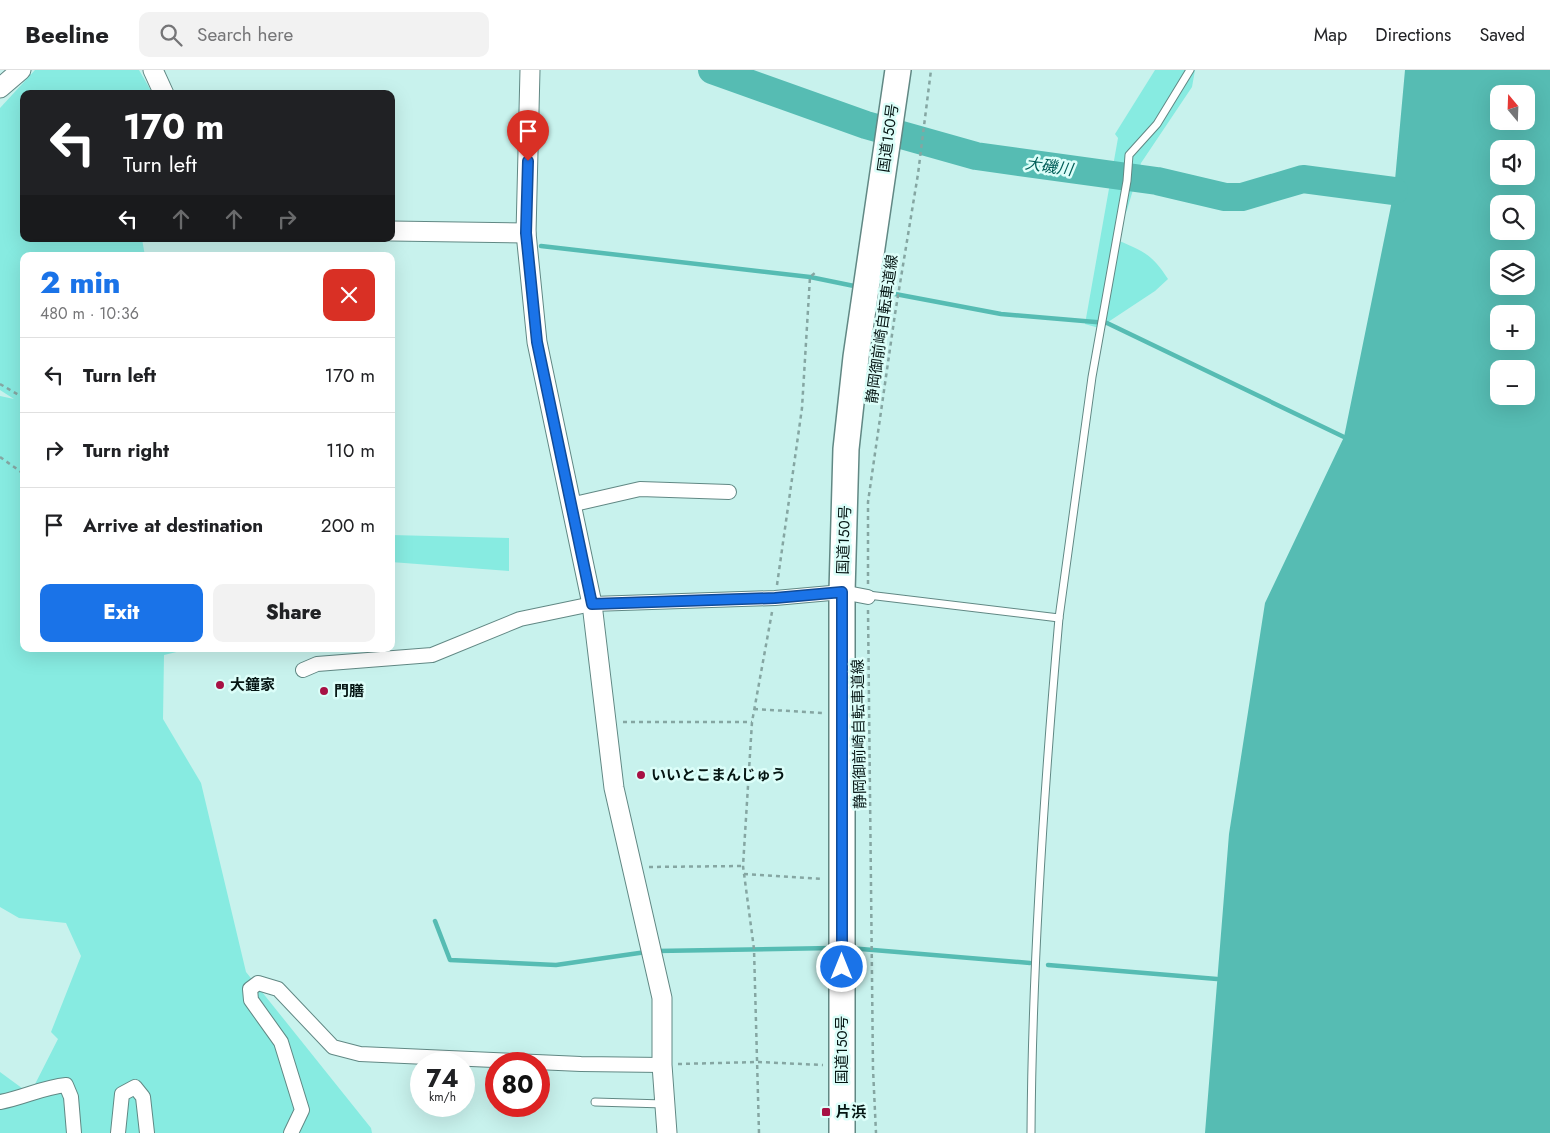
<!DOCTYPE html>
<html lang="en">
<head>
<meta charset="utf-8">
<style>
	:root { --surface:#fff; --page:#f2f2f2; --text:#202124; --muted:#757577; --line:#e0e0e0; --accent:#1a73e8 }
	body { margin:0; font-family:Jost,"Noto Sans JP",sans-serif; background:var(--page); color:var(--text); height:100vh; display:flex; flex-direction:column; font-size:19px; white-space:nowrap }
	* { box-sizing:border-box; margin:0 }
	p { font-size:16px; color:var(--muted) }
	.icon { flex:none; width:28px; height:28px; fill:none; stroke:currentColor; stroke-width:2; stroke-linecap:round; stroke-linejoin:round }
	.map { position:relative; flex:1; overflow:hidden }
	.details { position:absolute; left:20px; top:182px; width:375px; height:400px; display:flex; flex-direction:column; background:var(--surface); border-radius:10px; box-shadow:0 5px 20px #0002 }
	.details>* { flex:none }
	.top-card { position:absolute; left:20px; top:20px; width:375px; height:152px; border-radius:10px; box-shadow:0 5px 20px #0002; background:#202124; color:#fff; overflow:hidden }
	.needle { width:32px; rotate:341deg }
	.controls { position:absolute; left:1490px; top:15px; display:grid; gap:10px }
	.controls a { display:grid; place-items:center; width:45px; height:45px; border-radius:10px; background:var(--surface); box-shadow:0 5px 20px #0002; font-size:25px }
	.speed { position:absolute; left:410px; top:982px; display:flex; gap:10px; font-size:25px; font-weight:700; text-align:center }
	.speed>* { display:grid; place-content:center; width:65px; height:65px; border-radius:50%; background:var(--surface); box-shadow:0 5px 20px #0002; line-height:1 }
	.speed small { font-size:12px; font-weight:400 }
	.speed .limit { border:8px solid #d22; background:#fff; color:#111 }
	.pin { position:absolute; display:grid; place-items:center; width:42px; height:42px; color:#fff; margin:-51px -21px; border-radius:50% 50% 50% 0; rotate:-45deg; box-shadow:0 0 5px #0007 }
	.pin .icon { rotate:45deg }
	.me { position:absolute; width:55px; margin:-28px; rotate:0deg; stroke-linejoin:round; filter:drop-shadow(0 0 4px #0008) }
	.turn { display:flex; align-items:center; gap:18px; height:105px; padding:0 20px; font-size:22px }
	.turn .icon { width:65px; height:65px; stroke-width:2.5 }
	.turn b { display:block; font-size:35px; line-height:42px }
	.lanes { display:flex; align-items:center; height:48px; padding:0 20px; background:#0003; justify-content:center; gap:25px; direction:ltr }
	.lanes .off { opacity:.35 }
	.round { display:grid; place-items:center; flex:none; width:52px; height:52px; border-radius:10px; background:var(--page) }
	.overview { display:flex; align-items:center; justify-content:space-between; height:85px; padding:0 20px }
	h1 { font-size:30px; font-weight:800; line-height:38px; color:var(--accent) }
	.primary-button { display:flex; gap:10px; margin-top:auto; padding:10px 20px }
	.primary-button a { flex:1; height:58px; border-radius:10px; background:var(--accent); color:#fff; font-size:20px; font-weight:800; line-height:58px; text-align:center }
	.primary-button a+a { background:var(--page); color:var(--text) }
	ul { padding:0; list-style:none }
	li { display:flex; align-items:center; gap:15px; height:75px; padding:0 20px; border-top:1px solid var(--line) }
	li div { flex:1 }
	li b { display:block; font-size:19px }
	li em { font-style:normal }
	header { display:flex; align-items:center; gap:30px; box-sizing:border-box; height:70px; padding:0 25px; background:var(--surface); border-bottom:1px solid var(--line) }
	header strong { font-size:24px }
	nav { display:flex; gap:28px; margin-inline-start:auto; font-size:18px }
	.search { width:350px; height:45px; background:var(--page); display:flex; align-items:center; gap:12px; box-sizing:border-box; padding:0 18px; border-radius:10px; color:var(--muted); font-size:19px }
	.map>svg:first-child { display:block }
	.green { fill:#87ebe1 }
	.water { fill:#56bcb3; fill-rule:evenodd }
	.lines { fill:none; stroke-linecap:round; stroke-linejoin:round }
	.stream { stroke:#56bcb3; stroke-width:4.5 }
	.river { stroke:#56bcb3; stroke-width:28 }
	.lane-casing { stroke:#618884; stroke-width:9 }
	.street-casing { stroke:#618884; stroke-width:16 }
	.secondary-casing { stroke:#618884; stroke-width:21 }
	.highway-casing { stroke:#618884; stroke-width:28 }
	.path { stroke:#85a6a2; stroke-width:2.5; stroke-dasharray:4 4; stroke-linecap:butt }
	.lane { stroke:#fff; stroke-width:7 }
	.street { stroke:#fff; stroke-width:14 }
	.secondary { stroke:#fff; stroke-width:19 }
	.highway { stroke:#fff; stroke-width:25 }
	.route-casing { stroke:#114b97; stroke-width:12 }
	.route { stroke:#1a73e8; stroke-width:9 }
	.poi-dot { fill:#a71144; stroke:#dcfef9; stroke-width:2 }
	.labels { text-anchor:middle; stroke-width:5; stroke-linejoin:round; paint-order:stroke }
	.street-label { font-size:15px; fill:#051513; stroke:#dcfef9 }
	.poi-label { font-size:15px; font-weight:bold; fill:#051513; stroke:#dcfef9; text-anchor:start }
	.water-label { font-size:16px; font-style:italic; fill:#005e58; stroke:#dcfef9 }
</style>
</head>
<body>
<header>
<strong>Beeline</strong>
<div class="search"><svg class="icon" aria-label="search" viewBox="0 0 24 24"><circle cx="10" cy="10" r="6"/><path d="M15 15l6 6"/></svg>Search here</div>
<nav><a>Map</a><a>Directions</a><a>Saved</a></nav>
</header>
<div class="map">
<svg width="1550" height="1063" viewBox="0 0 1550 1063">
	<rect width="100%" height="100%" fill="#c8f2ed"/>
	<!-- green -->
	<g class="green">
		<path d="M35 0H139L153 24H24V169H142L145 186H24V579H189L164 585 163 649 201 713 246 902 371 1058 372 1063H0V1002L30 1024 58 969 51 962 81 886 66 853 19 848 0 837V326L14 329 0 320V38Z"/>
		<path d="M1155 0H1195L1192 17 1141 93 1127 140 1113 168C1141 181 1150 181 1168 209L1155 221 1099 258 1085 254 1118 68 1115 64Z"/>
		<path d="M391 465 509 468V501L391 492Z"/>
	</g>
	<!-- water -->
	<path class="water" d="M1405 0H1550V1063H1205L1229 764 1265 533 1344 367 1394 121ZM1499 24H1526V51H1499ZM1499 79H1526V106H1499ZM1499 134H1526V161H1499ZM1499 189H1526V216H1499ZM1499 244H1526V271H1499ZM1499 299H1526V326H1499Z"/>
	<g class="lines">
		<!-- stream -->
		<g class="stream">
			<path d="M541 176 810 207 859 217"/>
			<path d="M874 220 1001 244 1107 253 1344 367"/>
			<path d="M435 851 450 890 556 895 646 882"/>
			<path d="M849 878 1030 893"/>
			<path d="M656 881 833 878"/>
			<path d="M1048 895 1217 909"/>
		</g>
		<!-- river -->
		<path class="river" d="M712 0 866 55 976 86 1157 111 1225 127H1242L1303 109 1394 121"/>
		<defs>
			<g id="lane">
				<path d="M868 525 1059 548 1092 307 1127 111 1129 85 1157 54 1190 0"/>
				<path d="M595 1032 664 1034"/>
				<path d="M1031 1063C1032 891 1044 719 1059 548"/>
			</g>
			<g id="street">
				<path d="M570 435 640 419 729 422"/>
				<path d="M303 600 317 594 432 585 520 549 592 534 775 528 842 522 868 527"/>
				<path d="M0 1032C23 1028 43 1017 66 1015L71 1027 74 1063"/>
				<path d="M118 1063 122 1024 135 1017 143 1027 147 1063"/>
				<path d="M291 1063 302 1040 281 972 251 930 250 919 258 913 278 919 333 977 360 984 581 994 662 995"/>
			</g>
			<g id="secondary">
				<path d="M153 0 164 24"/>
				<path d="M530 0 526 163 537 272 592 534 614 718 662 928V995L667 1063"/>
				<path d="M0 18 21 0"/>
				<path d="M391 161 526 163"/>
			</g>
			<path id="highway" d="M842 1063V522L846 379 856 287 898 0"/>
		</defs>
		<!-- lane casing -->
		<use href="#lane" class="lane-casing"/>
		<!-- street casing -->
		<use href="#street" class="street-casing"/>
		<!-- secondary casing -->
		<use href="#secondary" class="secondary-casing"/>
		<!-- highway casing -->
		<use href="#highway" class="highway-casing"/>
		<!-- path -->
		<g class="path">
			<path d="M0 314 24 328"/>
			<path d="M0 387 24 404"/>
			<path d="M868 514V432L895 244 918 104 931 0"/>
			<path d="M777 515 802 338 810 207 816 202"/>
			<path d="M868 540 873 999 876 1063"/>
			<path d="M754 639 823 643"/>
			<path d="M623 652H752"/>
			<path d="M649 797 743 796"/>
			<path d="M744 804 823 809"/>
			<path d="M678 994 759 992 823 995"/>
			<path d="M759 1063 754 879 743 796 752 652 772 542"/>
		</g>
		<!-- lane -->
		<use href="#lane" class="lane"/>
		<!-- street -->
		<use href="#street" class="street"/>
		<!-- secondary -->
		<use href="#secondary" class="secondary"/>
		<!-- highway -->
		<use href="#highway" class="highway"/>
	</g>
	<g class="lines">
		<defs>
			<path id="route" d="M528 91 526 163 537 272 592 534 775 528 842 522V897"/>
		</defs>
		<!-- route casing -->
		<use href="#route" class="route-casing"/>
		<!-- route -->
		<use href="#route" class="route"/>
	</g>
	<!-- markers -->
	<g class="poi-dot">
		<circle cx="220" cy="615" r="5"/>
		<circle cx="324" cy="621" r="5"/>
		<circle cx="641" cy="705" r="5"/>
		<rect x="821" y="1037" width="10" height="10" rx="2.5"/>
	</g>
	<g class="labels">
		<!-- street labels -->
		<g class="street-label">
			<text transform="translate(888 68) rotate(-82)" y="5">国道150号</text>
			<text transform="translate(882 259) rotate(-82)" y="5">静岡御前崎自転車道線</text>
			<text transform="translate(844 470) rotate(-88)" y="5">国道150号</text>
			<text transform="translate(859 664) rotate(-91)" y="5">静岡御前崎自転車道線</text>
			<text transform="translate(842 980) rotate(-90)" y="5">国道150号</text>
		</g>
		<!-- poi labels -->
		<g class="poi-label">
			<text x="230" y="620">大鐘家</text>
			<text x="334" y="626">門膳</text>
			<text x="651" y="710">いいとこまんじゅう</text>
			<text x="836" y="1047">片浜</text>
		</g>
		<!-- water labels -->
		<g class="water-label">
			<text transform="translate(1049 96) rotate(8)" y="6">大磯川</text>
		</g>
	</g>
</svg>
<div class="controls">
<a><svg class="needle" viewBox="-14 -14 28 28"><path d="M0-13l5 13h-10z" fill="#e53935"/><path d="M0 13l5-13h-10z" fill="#757577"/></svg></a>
<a><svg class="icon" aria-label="sound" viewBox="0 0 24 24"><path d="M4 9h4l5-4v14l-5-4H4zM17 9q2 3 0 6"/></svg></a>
<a><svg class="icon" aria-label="search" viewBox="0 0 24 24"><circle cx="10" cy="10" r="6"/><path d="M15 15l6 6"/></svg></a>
<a><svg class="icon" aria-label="layers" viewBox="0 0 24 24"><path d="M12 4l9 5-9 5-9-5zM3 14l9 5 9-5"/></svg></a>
<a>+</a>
<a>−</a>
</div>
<div class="speed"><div>74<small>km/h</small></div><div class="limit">80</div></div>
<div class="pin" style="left:528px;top:91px;background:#d93025"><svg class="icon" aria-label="arrive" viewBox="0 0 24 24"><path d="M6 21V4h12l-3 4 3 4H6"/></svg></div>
<svg class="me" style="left:842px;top:897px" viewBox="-20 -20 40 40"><circle r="17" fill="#1a73e8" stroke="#fff" stroke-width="3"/><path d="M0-11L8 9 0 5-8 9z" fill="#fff"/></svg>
<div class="top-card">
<div class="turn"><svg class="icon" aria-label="left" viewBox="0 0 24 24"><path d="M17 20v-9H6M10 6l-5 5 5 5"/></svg><div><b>170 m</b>Turn left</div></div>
<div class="lanes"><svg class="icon" aria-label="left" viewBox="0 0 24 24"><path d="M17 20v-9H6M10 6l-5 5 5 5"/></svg><svg class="icon off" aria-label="ahead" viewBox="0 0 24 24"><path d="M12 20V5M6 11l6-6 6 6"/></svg><svg class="icon off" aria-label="ahead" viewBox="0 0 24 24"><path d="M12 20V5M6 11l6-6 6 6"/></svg><svg class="icon off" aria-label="right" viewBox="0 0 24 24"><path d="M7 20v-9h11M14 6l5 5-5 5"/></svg></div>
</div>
<section class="details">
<div class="overview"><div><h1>2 min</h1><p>480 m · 10:36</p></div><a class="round" style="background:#d93025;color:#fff"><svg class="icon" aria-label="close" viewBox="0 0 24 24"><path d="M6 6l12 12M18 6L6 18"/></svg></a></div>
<ul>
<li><svg class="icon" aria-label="left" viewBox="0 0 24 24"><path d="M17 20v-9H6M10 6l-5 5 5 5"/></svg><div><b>Turn left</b></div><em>170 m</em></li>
<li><svg class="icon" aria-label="right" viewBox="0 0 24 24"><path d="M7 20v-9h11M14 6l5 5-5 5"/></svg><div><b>Turn right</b></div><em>110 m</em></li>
<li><svg class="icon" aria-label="arrive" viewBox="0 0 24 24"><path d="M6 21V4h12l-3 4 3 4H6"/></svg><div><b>Arrive at destination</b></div><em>200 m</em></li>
</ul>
<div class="primary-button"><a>Exit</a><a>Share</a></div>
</section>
</div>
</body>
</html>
